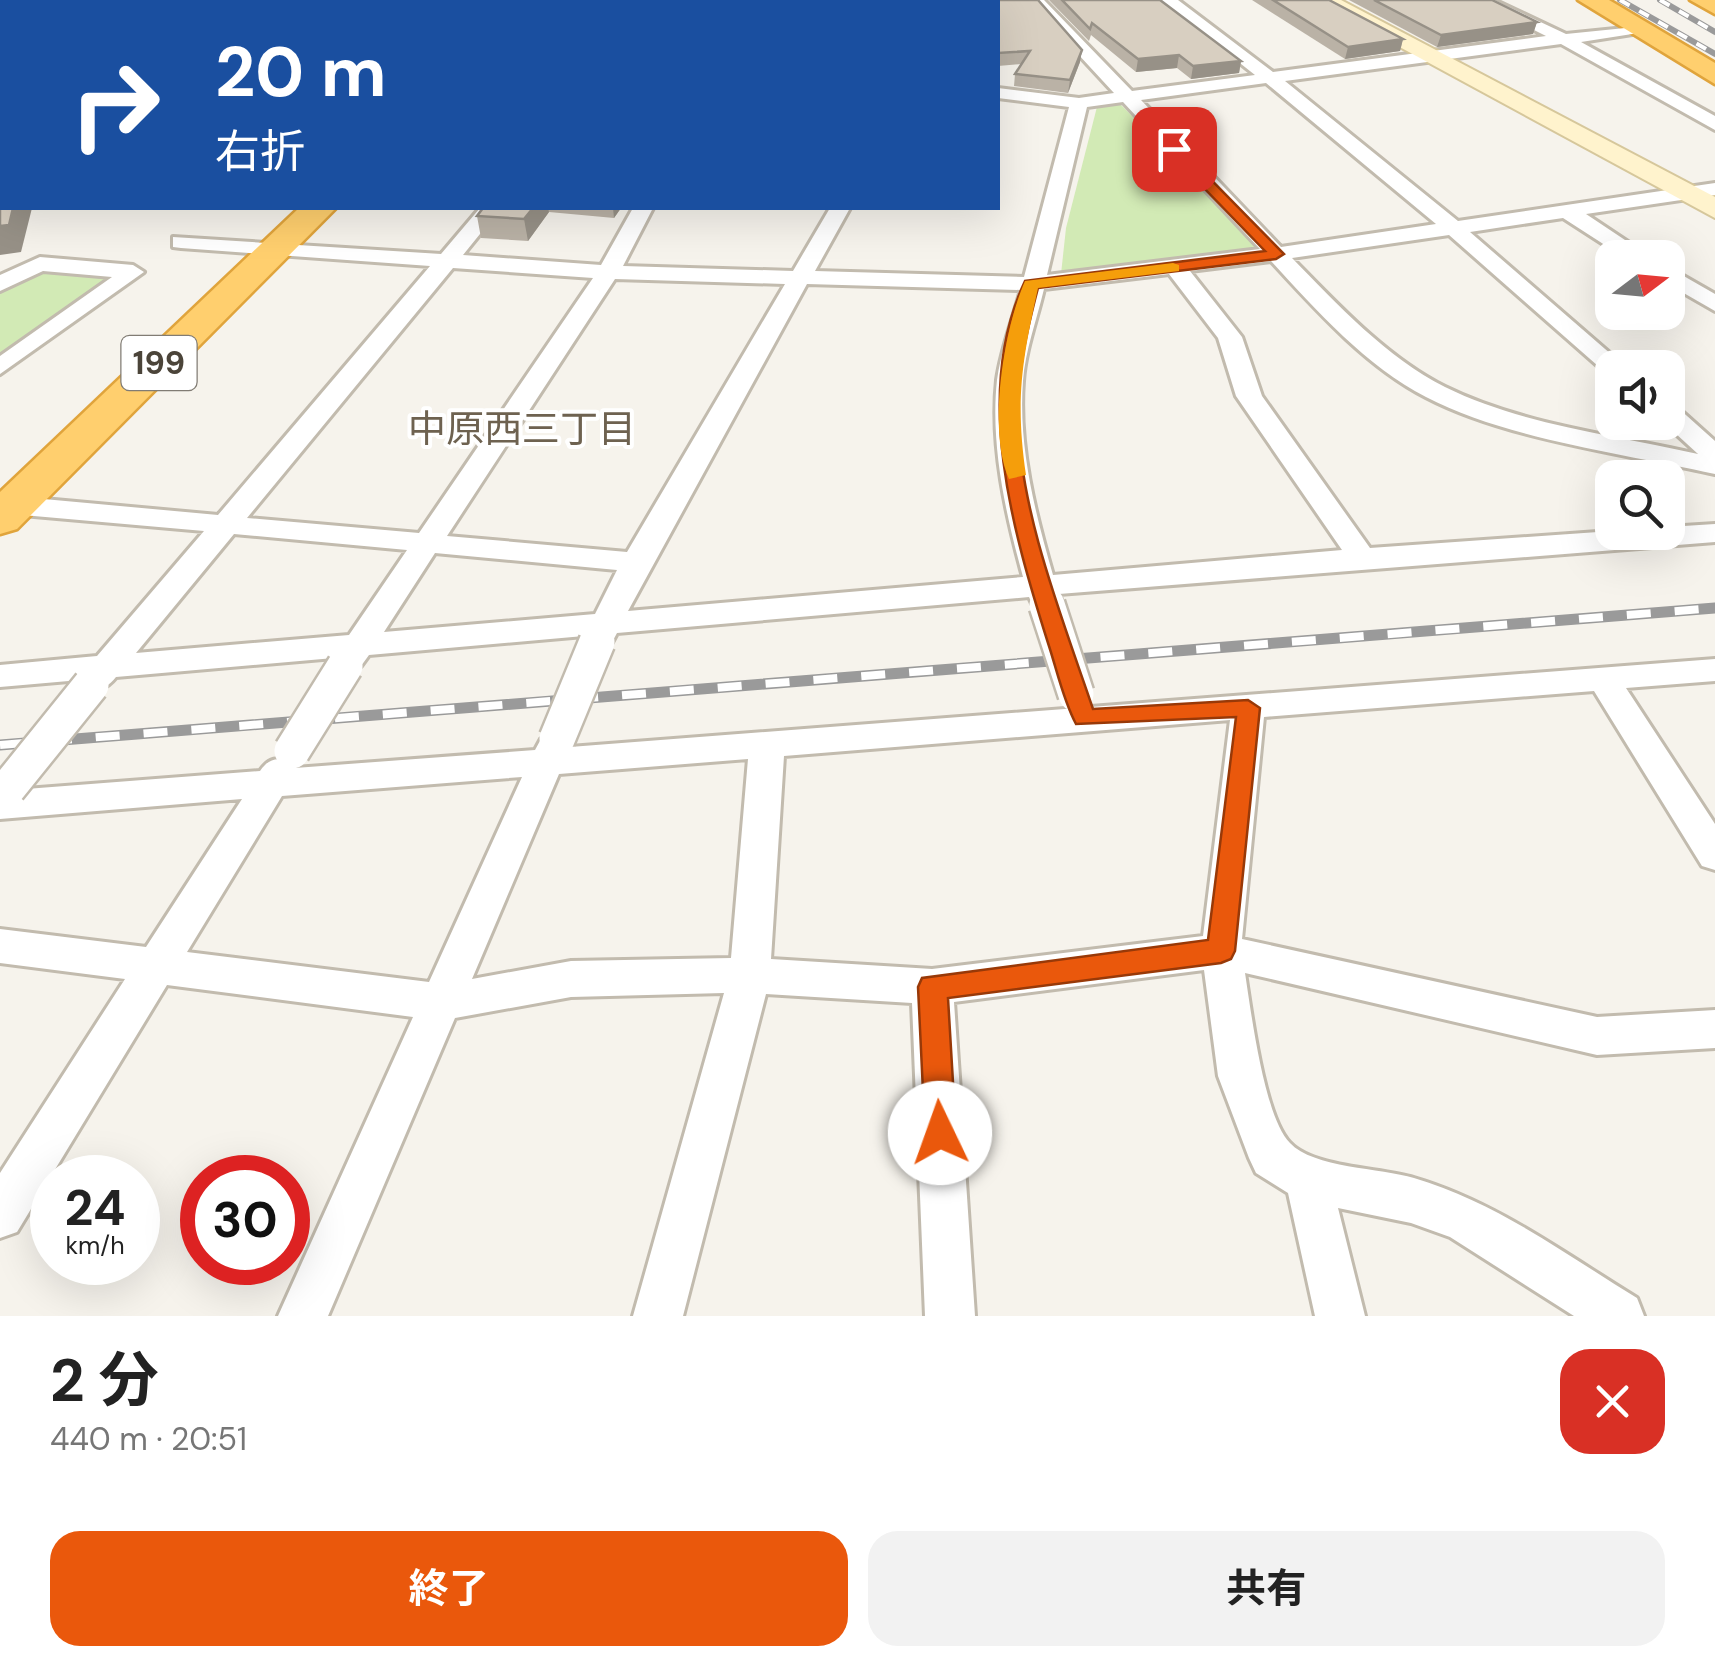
<!DOCTYPE html>
<html lang="ja">
<head>
<meta charset="utf-8">
<style>
	:root { --surface:#fff; --page:#f2f2f2; --text:#222; --muted:#767676; --accent:#ea580c }
	body { margin:0; font-family:"DM Sans","Noto Sans JP",sans-serif; background:var(--page); color:var(--text); height:100vh; display:flex; flex-direction:column; font-size:38px; white-space:nowrap }
	* { box-sizing:border-box; margin:0 }
	p { font-size:32px; color:var(--muted) }
	.icon { flex:none; width:55px; height:55px; fill:none; stroke:currentColor; stroke-width:2; stroke-linecap:round; stroke-linejoin:round }
	.map { position:relative; height:1316px; overflow:hidden }
	.sheet { display:flex; flex-direction:column; background:var(--surface); flex:1 }
	.sheet>* { flex:none }
	.guide { position:absolute; left:0px; top:0px; width:1000px; height:210px; box-shadow:0 10px 40px #0002; background:#1a4fa0; color:#fff; overflow:hidden }
	.needle { width:65px; rotate:74deg }
	.controls { position:absolute; left:1595px; top:240px; display:grid; gap:20px }
	.controls a { display:grid; place-items:center; width:90px; height:90px; border-radius:20px; background:var(--surface); box-shadow:0 10px 40px #0002; font-size:50px }
	.speed { position:absolute; left:30px; top:1155px; display:flex; gap:20px; font-size:50px; font-weight:700; text-align:center }
	.speed>* { display:grid; place-content:center; width:130px; height:130px; border-radius:50%; background:var(--surface); box-shadow:0 10px 40px #0002; line-height:1 }
	.speed small { font-size:25px; font-weight:400 }
	.speed .limit { border:15px solid #d22; background:#fff; color:#111 }
	.pin { position:absolute; display:grid; place-items:center; width:85px; height:85px; color:#fff; margin:-42px; border-radius:20px; box-shadow:0 5px 15px #0006 }
	.me { position:absolute; width:110px; margin:-55px; rotate:357deg; stroke-linejoin:round; filter:drop-shadow(0 0 8px #0008) }
	.turn { display:flex; align-items:center; gap:35px; height:210px; padding:0 50px; font-size:45px }
	.turn .icon { width:130px; height:130px; stroke-width:2.5 }
	.turn b { display:block; font-size:70px; line-height:85px }
	.round { display:grid; place-items:center; flex:none; width:105px; height:105px; border-radius:30px; background:var(--page) }
	.summary { display:flex; align-items:center; justify-content:space-between; height:170px; padding:0 50px }
	h1 { font-size:60px; font-weight:700; line-height:75px }
	.primary-button { display:flex; gap:20px; margin-top:auto; padding:20px 50px }
	.primary-button a { flex:1; height:115px; border-radius:30px; background:var(--accent); color:#fff; font-size:40px; font-weight:700; line-height:115px; text-align:center }
	.primary-button a+a { background:var(--page); color:var(--text) }
	.map>svg:first-child { display:block }
	.green { fill:#d2eab5 }
	.lines { fill:none; stroke-linecap:round; stroke-linejoin:round }
	.street-casing { stroke:#c2bbae; stroke-width:6 }
	.secondary-casing { stroke:#d6c79b; stroke-width:4 }
	.highway-casing { stroke:#e0a43c; stroke-width:5 }
	.street { fill:#fff; fill-rule:evenodd }
	.secondary { fill:#fff3cd; fill-rule:evenodd }
	.highway { fill:#ffcf6e; fill-rule:evenodd }
	.rail-far1-casing { stroke:#9a9a9a; stroke-width:6 }
	.rail-casing { stroke:#9a9a9a; stroke-width:11 }
	.rail-far1 { stroke:#fff; stroke-width:4; stroke-dasharray:11; stroke-linecap:butt }
	.rail { stroke:#fff; stroke-width:8; stroke-dasharray:24; stroke-linecap:butt }
	.street-bridge-casing { stroke:#c2bbae; stroke-width:40; stroke-linecap:butt }
	.street-bridge { stroke:#fff; stroke-width:35 }
	.wall { fill:#bab2a6 }
	.shaded-wall { fill:#979187 }
	.building { fill:#d8cfc1; stroke:#979187; stroke-width:2.5 }
	.route { fill:#ea580c; stroke:#983908; stroke-width:2.5 }
	.slow { fill:#f59e0b }
	.labels { text-anchor:middle; stroke-width:8; stroke-linejoin:round; paint-order:stroke }
	.shield { fill:#fff; stroke:#817c74; stroke-width:2.5 }
	.shield-label { font-size:32px; font-weight:bold; fill:#4b4439 }
	.neighbourhood-label { font-size:38px; fill:#6e6250; stroke:#fff }
</style>
</head>
<body>
<div class="map">
<svg width="1715" height="1316" viewBox="0 0 1715 1316">
	<rect width="100%" height="100%" fill="#f6f3ec"/>
	<!-- green -->
	<g class="green">
		<path d="M1117 101 1266 247 1061 274 1066 228 1098 103Z"/>
		<path d="M40 264 133 272 0 367V284Z"/>
	</g>
	<g class="lines">
		<defs>
			<g id="street">
				<path d="M1028 0H1044L1132 91 1255 75 1160 0H1178L1273 72 1546 36 1474 0H1494L1566 34 1645 26V32L1581 42 1715 116V130L1561 44 1285 81 1458 221 1715 183V195L1586 214 1652 258H1625L1563 218 1470 232 1627 368H1612V375L1606 373 1449 235 1292 258C1337 304 1387 358 1445 387 1522 425 1615 435 1698 454L1663 422H1668V405L1677 407 1715 441V474C1626 454 1506 439 1426 397 1367 367 1316 310 1271 261L1190 271 1242 337 1262 396 1370 548 1612 531 1668 532V527L1715 524V542L1059 594 1063 605 1058 612H1036L1029 597 617 633 610 646H588L584 636 369 655 361 666H339L334 658 116 677C106 689 99 691 84 687L80 680 0 687V665L97 656 204 531 0 513V495L218 515 430 266 181 248 173 247V237L441 254 480 208H501L463 255 601 265 633 208H653L623 266 793 271 830 208H850L815 271 1024 277 1069 107 998 98V88L1079 98 1114 93ZM1266 83 1436 224 1281 247 1141 100ZM1123 102 1260 249 1047 275 1087 107ZM453 268 593 278 419 533 247 518ZM1169 274 1218 338 1236 396 1342 550 1053 575C1035 513 1018 446 1023 381 1025 351 1037 319 1044 289ZM615 279 785 284 627 552 447 536ZM807 284 1021 290C1013 319 1001 350 997 380 990 445 1006 515 1023 577L628 611ZM234 534 407 550 349 635 136 653ZM435 553 617 570 595 614 384 632Z"/>
				<path d="M40 257 133 265 144 272 0 374V356L112 277 43 271 0 291V275Z"/>
				<path d="M1668 267 1715 294V311L1668 284Z"/>
				<path d="M1715 659V681L1626 688 1715 824V870L1702 866 1594 691 1264 717 1242 939 1597 1017 1715 1010V1048L1597 1055 1245 973C1251 1011 1264 1117 1290 1143 1313 1168 1381 1168 1414 1178 1496 1202 1565 1254 1637 1298L1644 1316H1574L1450 1237 1411 1223 1338 1208 1365 1316H1315L1288 1193 1256 1173 1249 1158 1218 1076 1204 970 954 1002 975 1316H925L912 1003 766 994 683 1316H633L724 993 571 997 455 1018 328 1316H278L413 1017 167 985 17 1232 0 1238V1173L125 979 0 963V929L146 947 242 799 0 819V791L260 771C269 758 277 757 292 762L295 768 535 750 541 739 553 735 565 739 570 747ZM1230 720 1203 936 932 969 771 959 784 756ZM748 759 731 958 571 961 472 979 559 774ZM522 777 429 982 187 952 282 796Z"/>
			</g>
			<path id="secondary" d="M1313 0H1341L1715 197V218Z"/>
			<g id="highway">
				<path d="M1578 0H1609L1715 63V84Z"/>
				<path d="M1690 0H1715V14Z"/>
				<path d="M299 208H336L17 529 0 534V492Z"/>
			</g>
		</defs>
		<!-- street casing -->
		<use href="#street" class="street-casing"/>
		<!-- secondary casing -->
		<use href="#secondary" class="secondary-casing"/>
		<!-- highway casing -->
		<use href="#highway" class="highway-casing"/>
		<!-- street -->
		<use href="#street" class="street"/>
		<!-- secondary -->
		<use href="#secondary" class="secondary"/>
		<!-- highway -->
		<use href="#highway" class="highway"/>
		<defs>
			<g id="rail-far1">
				<path d="M1620 0 1715 54"/>
				<path d="M1660 0 1715 32"/>
			</g>
			<path id="rail" d="M0 745 1715 608"/>
		</defs>
		<!-- rail-far1 casing -->
		<use href="#rail-far1" class="rail-far1-casing"/>
		<!-- rail casing -->
		<use href="#rail" class="rail-casing"/>
		<!-- rail-far1 -->
		<use href="#rail-far1" class="rail-far1"/>
		<!-- rail -->
		<use href="#rail" class="rail"/>
		<defs>
			<g id="street-bridge">
				<path d="M1047 605 1076 694"/>
				<path d="M557 739 597 642"/>
				<path d="M292 751 345 666"/>
				<path d="M8 788 91 685"/>
			</g>
		</defs>
		<!-- street-bridge casing -->
		<use href="#street-bridge" class="street-bridge-casing"/>
		<!-- street-bridge -->
		<use href="#street-bridge" class="street-bridge"/>
	</g>
	<!-- wall -->
	<g class="wall">
		<path d="M1038 0 1080 62 1068 93 1014 86 1015 74 1021 64 998 66V2Z"/>
		<path d="M1049 0H1160L1241 61 1239 73 1191 79 1177 68 1136 72 1091 35 1089 41Z"/>
		<path d="M1252 0H1329L1403 39 1400 51 1345 59Z"/>
		<path d="M1349 0H1492L1537 22 1533 34 1437 47Z"/>
		<path d="M483 208H621L614 218 549 212 528 241 481 238 477 216Z"/>
	</g>
	<!-- shaded-wall -->
	<g class="shaded-wall">
		<path d="M1537 22 1533 34 1437 47 1441 35Z"/>
		<path d="M1403 39 1400 51 1345 59 1348 47Z"/>
		<path d="M1082 50 1080 62 1068 93 1070 80Z"/>
		<path d="M1179 55 1177 68 1136 72 1138 59Z"/>
		<path d="M1241 61 1239 73 1191 79 1193 66Z"/>
		<path d="M13 208H32L21 252 0 255V226Z"/>
		<path d="M533 208H548L549 212 528 241 524 219Z"/>
		<path d="M613 208H621L614 218Z"/>
	</g>
	<!-- building -->
	<g class="building">
		<path d="M68 0H109V2H67Z"/>
		<path d="M417 0H1038L1082 50 1070 80 1015 74 1030 51 998 53V2H415Z"/>
		<path d="M1062 0H1160L1241 61 1193 66 1179 55 1138 59 1092 23 1090 29Z"/>
		<path d="M1273 0H1329L1403 39 1348 47Z"/>
		<path d="M1374 0H1492L1537 22 1441 35Z"/>
		<path d="M2 143V208H13L9 225 0 226V151Z"/>
		<path d="M483 208H533L524 219 477 216Z"/>
	</g>
	<!-- route -->
	<path class="route" d="M1169 146H1178L1284 254 1276 259 1038 288C1027 330 1017 373 1018 418 1020 513 1063 620 1093 709L1248 700 1260 708 1235 951 1231 959 1221 963 948 998 956 1133 952 1144 940 1148 929 1144 925 1133 918 987 922 978 1208 940 1236 717 1076 724C1063 700 1057 670 1048 643 1013 532 972 393 1025 281L1265 251 1169 152Z"/>
	<!-- slow -->
	<path class="slow" d="M1173 263 1179 265V271L1038 288C1022 361 1015 400 1026 475L1009 479C987 431 1004 328 1025 281Z"/>
	<g class="labels">
		<!-- shield labels -->
		<rect class="shield" x="121.5" y="336" width="75" height="54" rx="8"/>
		<g class="shield-label">
			<text x="159" y="374">199</text>
		</g>
		<!-- neighbourhood labels -->
		<g class="neighbourhood-label">
			<text x="522" y="442">中原西三丁目</text>
		</g>
	</g>
</svg>
<div class="controls">
<a><svg class="needle" viewBox="-14 -14 28 28"><path d="M0-13l5 13h-10z" fill="#e53935"/><path d="M0 13l5-13h-10z" fill="#767676"/></svg></a>
<a><svg class="icon" aria-label="sound" viewBox="0 0 24 24"><path d="M4 9h4l5-4v14l-5-4H4zM17 9q2 3 0 6"/></svg></a>
<a><svg class="icon" aria-label="search" viewBox="0 0 24 24"><circle cx="10" cy="10" r="6"/><path d="M15 15l6 6"/></svg></a>
</div>
<div class="speed"><div>24<small>km/h</small></div><div class="limit">30</div></div>
<div class="pin" style="left:1174px;top:149px;background:#d93025"><svg class="icon" aria-label="arrive" viewBox="0 0 24 24"><path d="M6 21V4h12l-3 4 3 4H6"/></svg></div>
<svg class="me" style="left:940px;top:1133px" viewBox="-20 -20 40 40"><circle r="19" fill="#fff"/><path d="M0-13L10 11 0 6-10 11z" fill="#ea580c"/></svg>
<div class="guide">
<div class="turn"><svg class="icon" aria-label="right" viewBox="0 0 24 24"><path d="M7 20v-9h11M14 6l5 5-5 5"/></svg><div><b>20 m</b>右折</div></div>
</div>
</div>
<section class="sheet">
<div class="summary"><div><h1>2 分</h1><p>440 m · 20:51</p></div><a class="round" style="background:#d93025;color:#fff"><svg class="icon" aria-label="close" viewBox="0 0 24 24"><path d="M6 6l12 12M18 6L6 18"/></svg></a></div>
<div class="primary-button"><a>終了</a><a>共有</a></div>
</section>
</body>
</html>
